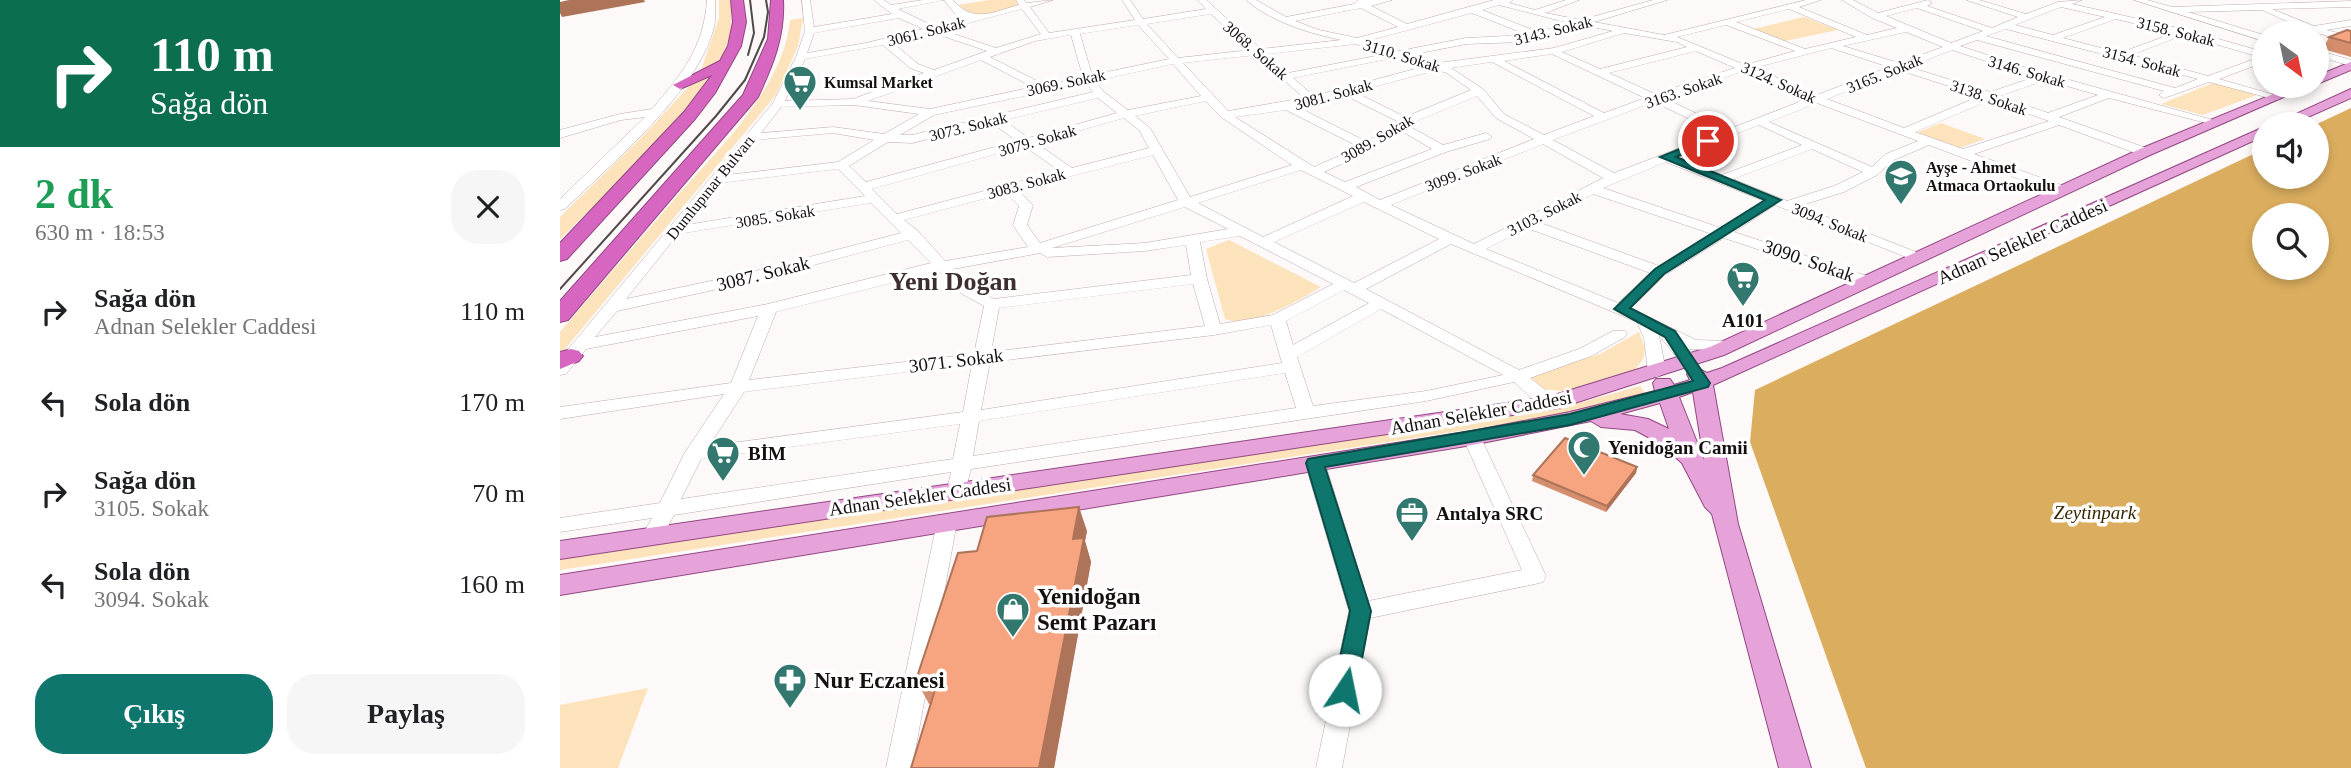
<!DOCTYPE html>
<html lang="tr">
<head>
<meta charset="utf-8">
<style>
	:root { --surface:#fff; --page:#f6f6f6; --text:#202124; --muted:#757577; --accent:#0f766e }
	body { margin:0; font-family:"Times New Roman",serif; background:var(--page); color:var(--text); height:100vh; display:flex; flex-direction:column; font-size:26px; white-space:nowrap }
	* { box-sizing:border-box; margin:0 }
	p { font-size:23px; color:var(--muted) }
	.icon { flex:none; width:38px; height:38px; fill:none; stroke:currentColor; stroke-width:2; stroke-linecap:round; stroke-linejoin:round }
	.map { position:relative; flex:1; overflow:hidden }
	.details { display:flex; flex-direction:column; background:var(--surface); width:560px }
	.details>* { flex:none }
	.hud { background:#0b6e4f; color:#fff; overflow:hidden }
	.needle { width:46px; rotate:147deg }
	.buttons { position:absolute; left:1692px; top:21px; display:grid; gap:14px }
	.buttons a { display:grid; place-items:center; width:77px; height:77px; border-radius:50%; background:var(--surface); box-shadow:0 4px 10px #0003; font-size:35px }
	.pin { position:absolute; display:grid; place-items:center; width:60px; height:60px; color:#fff; margin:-30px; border:4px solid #fff; border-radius:50%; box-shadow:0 2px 7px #0007 }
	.me { position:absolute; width:77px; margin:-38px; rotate:11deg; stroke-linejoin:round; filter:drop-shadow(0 0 5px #0008) }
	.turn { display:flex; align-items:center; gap:24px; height:147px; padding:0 35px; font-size:32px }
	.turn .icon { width:91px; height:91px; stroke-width:2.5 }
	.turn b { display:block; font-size:49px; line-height:60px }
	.round { display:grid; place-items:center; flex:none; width:74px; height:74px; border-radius:28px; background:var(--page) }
	.overview { display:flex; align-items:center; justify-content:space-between; height:119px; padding:0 35px }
	h1 { font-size:42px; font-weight:700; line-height:52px; color:#1e9e55 }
	.cta { display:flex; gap:14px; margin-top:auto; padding:14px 35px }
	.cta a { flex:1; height:80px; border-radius:28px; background:var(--accent); color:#fff; font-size:28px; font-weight:700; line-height:80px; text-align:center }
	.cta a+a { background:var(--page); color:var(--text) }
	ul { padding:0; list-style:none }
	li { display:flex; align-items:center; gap:21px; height:91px; padding:0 35px }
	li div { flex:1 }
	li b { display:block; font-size:26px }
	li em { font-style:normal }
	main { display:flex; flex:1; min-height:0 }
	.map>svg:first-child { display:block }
	.green { fill:#fce3bb }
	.forest { fill:#dbae5f; fill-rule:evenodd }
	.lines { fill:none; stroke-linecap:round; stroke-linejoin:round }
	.minor-casing { stroke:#bfabad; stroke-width:1 }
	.major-casing { stroke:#934882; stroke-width:2 }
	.highway-casing { stroke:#934882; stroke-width:2 }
	.minor { fill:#fff; fill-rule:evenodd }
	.major { fill:#e6a3d9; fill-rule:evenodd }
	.highway { fill:#d666c0; fill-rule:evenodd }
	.tram { stroke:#4f494a; stroke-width:2 }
	.wall { fill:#d48e6e }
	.shaded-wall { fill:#ad745a }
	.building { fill:#f7a580; stroke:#ad745a; stroke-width:2 }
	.route { fill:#0f766e; stroke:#0a4d48; stroke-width:2 }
	.labels { text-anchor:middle; stroke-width:7; stroke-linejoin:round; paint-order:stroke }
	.far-street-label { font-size:16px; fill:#160f10; stroke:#fff }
	.far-poi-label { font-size:16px; font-weight:bold; fill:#160f10; stroke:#fff; text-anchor:start }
	.street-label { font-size:19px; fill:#160f10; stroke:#fff }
	.poi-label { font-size:19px; font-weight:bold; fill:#160f10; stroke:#fff; text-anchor:start }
	.park-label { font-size:19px; font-style:italic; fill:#392703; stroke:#fff }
	.near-poi-label { font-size:23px; font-weight:bold; fill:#160f10; stroke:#fff; text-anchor:start }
	.district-label { font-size:26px; font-weight:bold; fill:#3d2e30; stroke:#fff }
</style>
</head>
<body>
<main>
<section class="details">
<div class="hud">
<div class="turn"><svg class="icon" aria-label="right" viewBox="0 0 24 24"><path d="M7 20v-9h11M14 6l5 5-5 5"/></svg><div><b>110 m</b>Sağa dön</div></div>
</div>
<div class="overview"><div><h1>2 dk</h1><p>630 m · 18:53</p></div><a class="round"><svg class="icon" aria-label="close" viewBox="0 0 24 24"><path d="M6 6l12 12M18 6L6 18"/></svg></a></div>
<ul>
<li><svg class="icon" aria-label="right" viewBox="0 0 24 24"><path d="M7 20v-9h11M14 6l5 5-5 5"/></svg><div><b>Sağa dön</b><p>Adnan Selekler Caddesi</p></div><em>110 m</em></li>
<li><svg class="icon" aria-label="left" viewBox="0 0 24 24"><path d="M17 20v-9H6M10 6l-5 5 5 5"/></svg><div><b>Sola dön</b></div><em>170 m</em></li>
<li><svg class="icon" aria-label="right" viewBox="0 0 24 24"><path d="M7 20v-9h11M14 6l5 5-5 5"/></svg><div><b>Sağa dön</b><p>3105. Sokak</p></div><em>70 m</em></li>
<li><svg class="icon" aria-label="left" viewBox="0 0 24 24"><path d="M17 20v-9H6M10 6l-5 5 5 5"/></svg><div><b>Sola dön</b><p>3094. Sokak</p></div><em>160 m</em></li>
</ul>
<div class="cta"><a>Çıkış</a><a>Paylaş</a></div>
</section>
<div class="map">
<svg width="1791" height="768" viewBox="0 0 1791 768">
	<rect width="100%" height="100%" fill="#fdf9f9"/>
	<!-- green -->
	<g class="green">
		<path d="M159 0H171V33L159 64 140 73 159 18Z"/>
		<path d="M429 0H456L461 6C441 11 413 23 398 5Z"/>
		<path d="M1244 17 1278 30 1225 41 1193 29Z"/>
		<path d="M243 18 238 46 216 95 0 355V332C37 289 75 245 112 202 155 152 224 89 230 20Z"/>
		<path d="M158 69C112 132 55 185 0 239V217L86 133 133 82Z"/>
		<path d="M1653 83 1697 95 1643 115 1601 104Z"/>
		<path d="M1381 123 1425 139 1397 149 1356 133Z"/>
		<path d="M669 240 761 287C738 301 690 329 665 319L646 249Z"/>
		<path d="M1079 332 1085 349 1083 359 1075 370 1011 392 984 389 969 376 1040 354Z"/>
		<path d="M1080 386 1088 397 996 416 0 570V556L994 410Z"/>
		<path d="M88 688 58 768H0V705Z"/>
	</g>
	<!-- forest -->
	<path class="forest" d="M1791 108V768H1306L1190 442 1195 390 1704 149V177H1757V124ZM1704 215H1757V268H1704Z"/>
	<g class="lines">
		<defs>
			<g id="minor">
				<path d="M147 0H155C155 9 156 19 154 27 138 92 52 163 5 209L0 210V199L85 117 61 120 0 138V130L60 114 92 109C122 74 144 47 147 0Z"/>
				<path d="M242 0H250L254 27 332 14 314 0H324L331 5 363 0H393C414 24 432 12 459 5L456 0H464L467 3 493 0 470 7 489 33 575 20 562 0H570L583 19 646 9 637 0H646L701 49 781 40C748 33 712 22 686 0H696L726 17 794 4 798 0H832L811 6 847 24 934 0H953L949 3 975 10 1006 0H1019L985 13 1021 20 1093 0H1107L1034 22 1104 35 1246 0H1261L1239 7 1307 35 1337 28 1312 18 1282 0H1293L1318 13 1368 0 1372 3 1367 6 1432 28 1458 17 1406 0H1419L1466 14 1498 2 1522 0 1512 4 1627 30 1704 52V62L1659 79 1722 97 1717 100 1649 82 1604 98 1599 95 1604 91 1417 40 1400 46 1470 69 1660 122 1654 125 1549 98 1499 117 1589 149V155H1581L1499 125 1414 154 1507 187V193H1497L1369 145 1334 160 1317 175 1284 192 1239 206 1361 254 1363 257 1356 261 1215 205 1174 232 1310 277 1313 280 1310 283H1300L1164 238 1105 275 1071 308 1136 340 1167 341 1175 346 1167 351 1129 349 1137 361 1129 366 1123 365 1099 335 1106 372 1097 377 1088 372 1084 338 1077 322 891 244 806 289 959 370 1019 349 1053 331H1065L1067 334 1065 337 1031 356 970 378 997 399 1000 403 997 407C981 411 966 392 954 382L866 401 411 469 404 495H390L387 490 391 472 114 515 100 541 93 544 86 541 82 536 92 518 0 532V518L100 503 124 454 164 394 0 419V407L171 383 198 316 26 349 6 374 0 375V359L213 103 236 57 245 31ZM384 0 396 15 405 18 373 26 338 9ZM939 5 1009 23 978 32 922 10ZM1501 7 1545 17 1493 35 1455 25ZM801 8 838 27 797 38 759 30 735 21ZM1357 8 1423 31 1391 43 1326 16ZM462 9 481 34 436 48 382 30ZM1229 9 1296 37 1245 49 1176 22ZM912 13 968 35 906 38 839 51 807 41ZM651 14 690 50 618 58 587 24ZM339 18 363 29 306 43 247 53 254 33ZM1556 19 1614 33 1560 53 1503 38ZM578 25 609 59 532 75 520 34ZM1022 25 1053 31 994 48 878 63 850 55 906 44 963 42ZM1166 25 1235 51 1185 65 1117 37ZM1446 29 1638 79 1615 88 1426 36ZM371 32 427 51 374 70 358 64 332 42ZM1346 32 1383 47 1339 63 1283 46ZM1064 33 1117 42 1127 47 1040 69 1002 52ZM511 35 523 77 485 85 430 57 475 41ZM1624 35 1700 57 1648 76 1571 55ZM796 44 826 54 728 73 707 54ZM323 45 350 68 364 73 293 99 225 101 245 59ZM1271 48 1329 67 1257 95 1194 68ZM1392 50 1475 77 1430 92 1349 67ZM1136 51 1175 68 1095 94 1049 73ZM992 54 1085 98 1044 113 944 61ZM696 55 744 98 668 111 623 63ZM838 57 866 66 754 96 733 78ZM421 60 473 87 370 109 308 101ZM932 62 1034 116 984 135 944 114 923 89 891 68ZM613 64 641 96 568 110 544 92 535 81ZM877 70 887 73 911 90 845 117 795 92ZM1339 70 1420 96 1344 128 1267 99ZM1184 71 1247 99 1169 129 1104 98ZM1486 80 1538 95 1488 113 1440 96ZM526 83 533 92 352 135H340L374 115ZM784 95 837 121 807 142 738 107ZM917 96 936 118 974 139 820 200 796 187 886 152 930 139 932 137 926 133 883 145 847 125ZM538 98 557 113 468 138 444 120ZM1430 100 1489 121 1403 149 1355 132ZM646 101 661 117 732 165 630 197 590 128 575 116ZM1094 102 1159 133 1054 173 993 140ZM1257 103 1358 141 1326 154 1312 167 1209 122ZM294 105 359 114 324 134 273 127 201 133 221 107ZM726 110 799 147 754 167 675 117ZM564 118 579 130 589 148 512 168 476 143ZM432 123 457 141 306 182 289 166 328 142 352 143ZM1199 125 1242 145 1162 175 1117 157ZM840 130 872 149 785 182 764 172 812 150ZM273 133 314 140 278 162 167 175 195 140ZM983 144 1043 178 914 244 831 205ZM464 146 500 171 337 214 312 189ZM1252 149 1303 172 1274 186 1227 201 1173 179ZM593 155 618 200 480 243 467 225 473 205 458 190ZM1106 162 1204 201 1161 228 1043 188ZM278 169 305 196 126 225 160 183ZM741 170 793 196 703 237 638 203ZM446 193 459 206 453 225 468 247 385 261 358 231 344 220ZM1033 194 1152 234 1099 266 978 222ZM804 202 879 239 794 283 714 242ZM311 203 341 233 188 273 66 299 118 234ZM625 207 668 229 585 243 492 248ZM967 228 1090 273 1058 303 926 249ZM680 236 773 284 713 315 660 324 647 279 640 242ZM348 240 371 263 208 304 35 337 57 311 190 282ZM626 245 631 275 434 299 412 288 393 269 480 253 487 257 585 251ZM379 271 402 294 424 306 414 354 189 380 216 312ZM633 284 645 326 431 352 439 308ZM784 290 809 303 733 345 726 321ZM821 309 943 375 866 391 753 406 737 357ZM711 325 722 363 421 410 430 362 654 335ZM412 364 403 412 149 446 184 392ZM725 373 736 408 413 456 419 421ZM400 424 393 459 121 499 141 459Z"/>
				<path d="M1574 0H1587L1612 7 1791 1V7L1712 9 1754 26 1791 20V26L1766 30 1791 36V42L1753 32 1722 33 1742 28 1702 10 1628 12 1704 35V41Z"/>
				<path d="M1757 50 1791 60V66L1757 56Z"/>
				<path d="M912 432 919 434 921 438 986 576 983 582 975 584 810 618 782 768H756L789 611 745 463 748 458H762L765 463 808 601 962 570 903 438 905 434Z"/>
				<path d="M387 515 394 517 397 522 352 768H326L377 522 380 517Z"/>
			</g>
			<g id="major">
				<path d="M1791 62V70L1757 84V76Z"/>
				<path d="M1733 86H1749L1590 155 1164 355 999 408 0 559V541L988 397 1150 347 1580 149Z"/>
				<path d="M1791 89V98L1732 124H1714Z"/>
				<path d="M1704 127V136L1153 385 1178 524 1251 768H1219L1152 514 1145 507 1122 463 1101 444 1075 430 1041 427 1031 421 912 445 0 595V575L912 431 1010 412 1095 391 1093 383 1096 379H1110L1114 385 1130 380 1127 374 1130 370 1137 368 1147 373 1162 368ZM1133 392 1144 460 1119 397ZM1100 403 1109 429 1088 419 1060 414Z"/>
			</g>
			<g id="highway">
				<path d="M171 0H183L186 22 181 46 155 93 135 119 7 259 0 261V243L124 112 152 75 120 89 113 85 160 61 168 46 173 22Z"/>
				<path d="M211 0H223C225 36 213 65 198 97L8 320 0 322V301L183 95 208 39Z"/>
				<path d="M11 349 19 351 23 356 19 361 0 369V352Z"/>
			</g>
		</defs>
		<!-- minor casing -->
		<use href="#minor" class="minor-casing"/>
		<!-- major casing -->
		<use href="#major" class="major-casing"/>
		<!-- highway casing -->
		<use href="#highway" class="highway-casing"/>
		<!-- minor -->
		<use href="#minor" class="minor"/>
		<!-- major -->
		<use href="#major" class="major"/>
		<!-- highway -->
		<use href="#highway" class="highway"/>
		<!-- tram -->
		<g class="tram">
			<path d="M188 55 194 33 190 0"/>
			<path d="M0 289 156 116 185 80 204 37 208 12 206 0"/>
		</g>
	</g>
	<!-- wall -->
	<g class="wall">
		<path d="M1791 31V57L1763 49 1769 37Z"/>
		<path d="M1077 467 1076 473 1046 512 972 481 973 475Z"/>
		<path d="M527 531 525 541 531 562 494 768H351L370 704H369L356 680 417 551Z"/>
	</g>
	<!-- shaded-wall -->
	<g class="shaded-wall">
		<path d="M9 0H84L85 2 2 17 0 13V2Z"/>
		<path d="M1077 467 1076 473 1046 512 1047 506Z"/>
		<path d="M519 507 527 531 525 541 531 562 494 768H479L513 539Z"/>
	</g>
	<!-- building -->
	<g class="building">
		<path d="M1787 30 1791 31V43L1769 37Z"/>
		<path d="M1005 438 1077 467 1047 506 973 475Z"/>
		<path d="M519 507 513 539 524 538 479 768H351L379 677 356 680 398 553 417 551 427 517Z"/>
	</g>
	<!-- route -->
	<path class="route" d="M1144 139 1153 141 1116 157 1221 200 1104 274 1070 308 1115 331 1150 383 1148 387 1010 425 765 467 811 611 796 690 792 696 785 699 777 696 773 690 790 611 746 463 748 459 1010 414 1133 381 1105 337 1054 309 1095 269 1205 200 1100 157Z"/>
	<!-- icons -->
	<defs>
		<symbol id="supermarket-pin" viewBox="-11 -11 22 30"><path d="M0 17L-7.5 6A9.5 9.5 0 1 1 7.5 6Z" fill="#32786f" stroke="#fff"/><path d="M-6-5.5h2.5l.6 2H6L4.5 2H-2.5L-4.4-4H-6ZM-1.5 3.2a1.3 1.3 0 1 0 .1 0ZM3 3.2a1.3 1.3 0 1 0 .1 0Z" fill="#fff"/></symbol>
		<symbol id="school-pin" viewBox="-11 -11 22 30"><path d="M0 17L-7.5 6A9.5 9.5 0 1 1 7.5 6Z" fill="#32786f" stroke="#fff"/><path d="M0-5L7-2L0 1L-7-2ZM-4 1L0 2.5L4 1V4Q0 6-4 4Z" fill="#fff"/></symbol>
		<symbol id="mosque-pin" viewBox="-11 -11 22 30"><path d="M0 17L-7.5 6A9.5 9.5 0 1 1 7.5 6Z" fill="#32786f" stroke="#fff"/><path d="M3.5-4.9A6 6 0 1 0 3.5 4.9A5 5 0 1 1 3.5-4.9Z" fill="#fff"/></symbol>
		<symbol id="office-pin" viewBox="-11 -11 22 30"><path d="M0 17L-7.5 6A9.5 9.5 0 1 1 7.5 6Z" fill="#32786f" stroke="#fff"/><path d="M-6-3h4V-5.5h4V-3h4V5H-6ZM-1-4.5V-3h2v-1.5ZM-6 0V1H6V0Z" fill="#fff"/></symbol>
		<symbol id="shop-pin" viewBox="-11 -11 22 30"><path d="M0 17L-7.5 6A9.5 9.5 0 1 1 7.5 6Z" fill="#32786f" stroke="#fff"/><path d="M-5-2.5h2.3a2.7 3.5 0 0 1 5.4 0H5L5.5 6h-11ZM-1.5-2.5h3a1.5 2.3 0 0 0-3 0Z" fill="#fff"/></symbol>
		<symbol id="pharmacy-pin" viewBox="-11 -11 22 30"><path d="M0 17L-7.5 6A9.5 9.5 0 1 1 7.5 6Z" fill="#32786f" stroke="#fff"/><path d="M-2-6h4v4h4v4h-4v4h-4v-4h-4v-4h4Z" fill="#fff"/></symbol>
	</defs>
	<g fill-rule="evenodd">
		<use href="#supermarket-pin" x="221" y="63" width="38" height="52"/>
		<use href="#school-pin" x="1322" y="157" width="38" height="52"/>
		<use href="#supermarket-pin" x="1164" y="259" width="38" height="52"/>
		<use href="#mosque-pin" x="1005" y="428" width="38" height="52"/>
		<use href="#supermarket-pin" x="144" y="434" width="38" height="52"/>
		<use href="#office-pin" x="833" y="494" width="38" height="52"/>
		<use href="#shop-pin" x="434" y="590" width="38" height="52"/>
		<use href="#pharmacy-pin" x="211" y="661" width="38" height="52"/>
	</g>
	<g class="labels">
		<!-- far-street labels -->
		<g class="far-street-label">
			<text transform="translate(993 30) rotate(-14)" y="6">3143. Sokak</text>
			<text transform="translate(366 31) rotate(-14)" y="6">3061. Sokak</text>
			<text transform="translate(1616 31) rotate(14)" y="6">3158. Sokak</text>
			<text transform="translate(696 50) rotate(41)" y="6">3068. Sokak</text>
			<text transform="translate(842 55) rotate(17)" y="6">3110. Sokak</text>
			<text transform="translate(1582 61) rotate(15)" y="6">3154. Sokak</text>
			<text transform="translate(1467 71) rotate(16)" y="6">3146. Sokak</text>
			<text transform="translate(1324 73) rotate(-22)" y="6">3165. Sokak</text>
			<text transform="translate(506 82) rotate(-12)" y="6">3069. Sokak</text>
			<text transform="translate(1219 82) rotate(24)" y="6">3124. Sokak</text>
			<text transform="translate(1123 90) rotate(-19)" y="6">3163. Sokak</text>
			<text transform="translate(773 94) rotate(-15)" y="6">3081. Sokak</text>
			<text transform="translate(1429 97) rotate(19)" y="6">3138. Sokak</text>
			<text transform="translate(408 126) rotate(-14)" y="6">3073. Sokak</text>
			<text transform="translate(817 138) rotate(-30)" y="6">3089. Sokak</text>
			<text transform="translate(477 140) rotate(-16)" y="6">3079. Sokak</text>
			<text transform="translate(903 172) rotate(-21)" y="6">3099. Sokak</text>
			<text transform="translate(466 183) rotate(-15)" y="6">3083. Sokak</text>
			<text transform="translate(150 187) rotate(-51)" y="6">Dumlupınar Bulvarı</text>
			<text transform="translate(984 213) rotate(-27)" y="6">3103. Sokak</text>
			<text transform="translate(215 216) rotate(-9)" y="6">3085. Sokak</text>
			<text transform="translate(1270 222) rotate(22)" y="6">3094. Sokak</text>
		</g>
		<!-- far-poi labels -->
		<g class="far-poi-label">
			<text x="264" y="88">Kumsal Market</text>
			<text x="1366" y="173">Ayşe - Ahmet<tspan x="1366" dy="18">Atmaca Ortaokulu</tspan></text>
		</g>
		<!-- street labels -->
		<g class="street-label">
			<text transform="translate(1462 241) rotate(-24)" y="7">Adnan Selekler Caddesi</text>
			<text transform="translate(1249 260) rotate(19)" y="7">3090. Sokak</text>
			<text transform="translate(203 273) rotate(-14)" y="7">3087. Sokak</text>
			<text transform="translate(396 360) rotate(-7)" y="7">3071. Sokak</text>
			<text transform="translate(921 412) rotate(-10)" y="7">Adnan Selekler Caddesi</text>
			<text transform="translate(360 496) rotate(-8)" y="7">Adnan Selekler Caddesi</text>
		</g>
		<!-- poi labels -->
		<g class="poi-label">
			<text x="1183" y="327" text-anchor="middle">A101</text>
			<text x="1048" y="454">Yenidoğan Camii</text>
			<text x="188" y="460">BİM</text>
			<text x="876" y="520">Antalya SRC</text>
		</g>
		<!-- park labels -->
		<g class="park-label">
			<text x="1535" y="519">Zeytinpark</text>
		</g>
		<!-- near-poi labels -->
		<g class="near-poi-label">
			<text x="477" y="604">Yenidoğan<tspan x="477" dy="26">Semt Pazarı</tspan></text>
			<text x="254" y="688">Nur Eczanesi</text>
		</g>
		<!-- district labels -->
		<g class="district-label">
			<text x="393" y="290">Yeni Doğan</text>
		</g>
	</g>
</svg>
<div class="buttons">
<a><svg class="needle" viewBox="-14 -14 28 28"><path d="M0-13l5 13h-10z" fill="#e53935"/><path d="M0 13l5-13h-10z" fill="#757577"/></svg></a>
<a><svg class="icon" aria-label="sound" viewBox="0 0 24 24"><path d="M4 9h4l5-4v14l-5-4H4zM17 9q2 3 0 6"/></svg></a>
<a><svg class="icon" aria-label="search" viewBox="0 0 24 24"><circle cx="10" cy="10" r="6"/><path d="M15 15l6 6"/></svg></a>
</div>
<div class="pin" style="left:1148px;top:141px;background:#d93025"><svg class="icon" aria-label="arrive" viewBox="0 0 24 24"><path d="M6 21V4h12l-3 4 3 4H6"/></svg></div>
<svg class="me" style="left:785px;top:690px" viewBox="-20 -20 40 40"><circle r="19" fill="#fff"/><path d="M0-13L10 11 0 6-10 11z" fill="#0f766e"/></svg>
</div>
</main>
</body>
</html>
